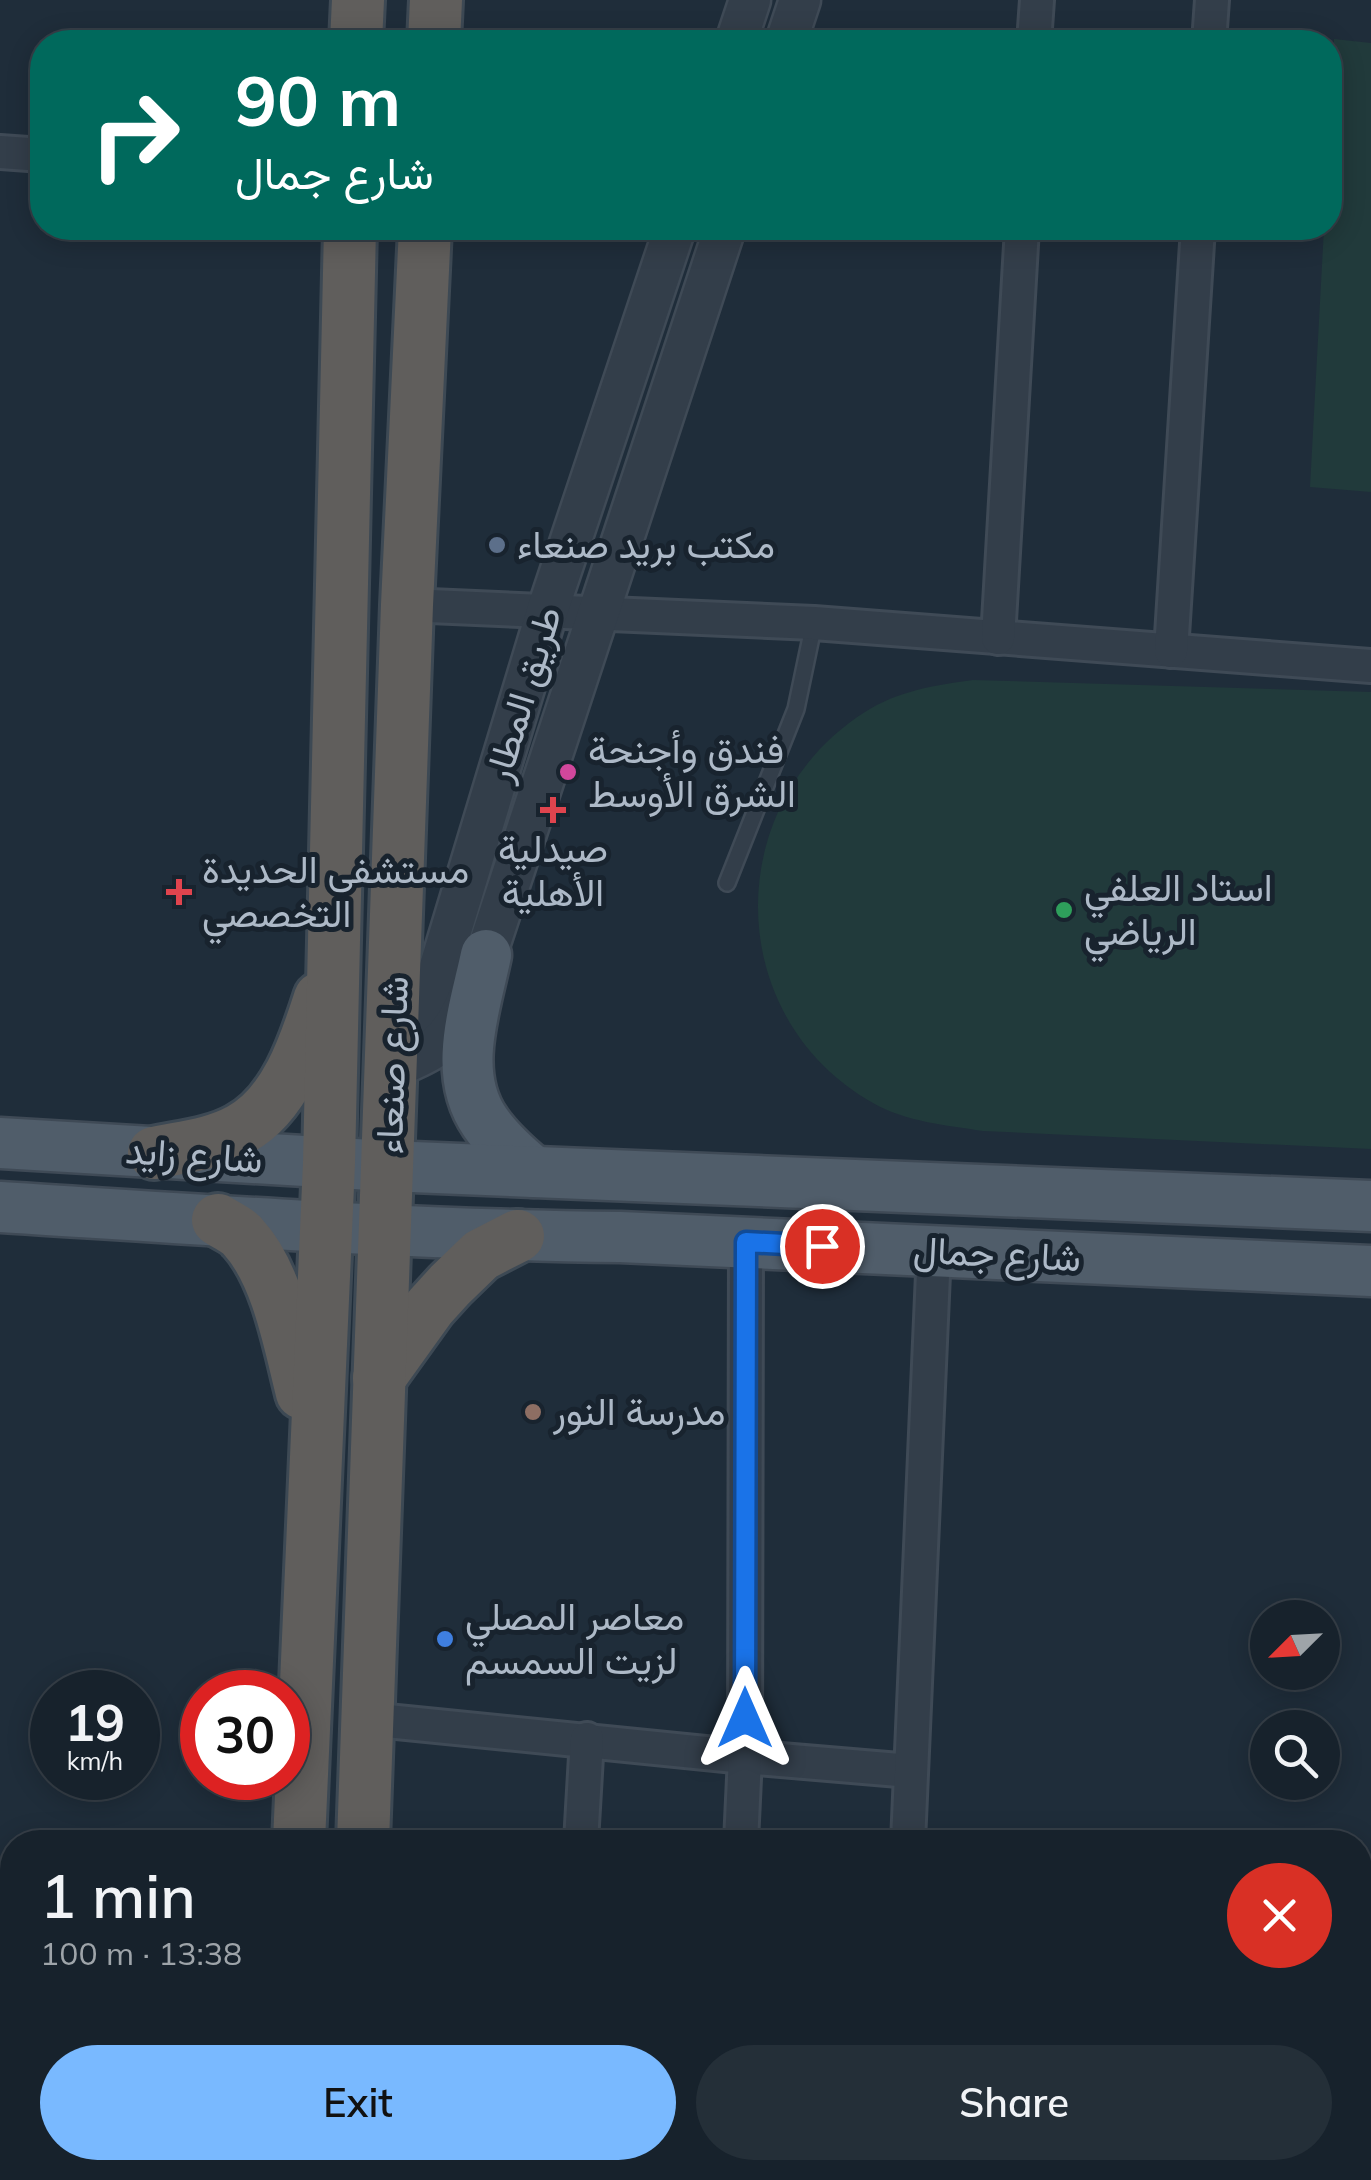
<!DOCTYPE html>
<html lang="en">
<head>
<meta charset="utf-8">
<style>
	:root { --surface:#17222c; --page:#242f38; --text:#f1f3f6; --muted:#9ea4a9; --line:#363f48; --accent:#79b9ff }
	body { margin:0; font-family:Mulish,Vazirmatn,sans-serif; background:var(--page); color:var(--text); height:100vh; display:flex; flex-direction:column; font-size:38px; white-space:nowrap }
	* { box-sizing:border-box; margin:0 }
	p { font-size:32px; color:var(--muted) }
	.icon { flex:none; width:55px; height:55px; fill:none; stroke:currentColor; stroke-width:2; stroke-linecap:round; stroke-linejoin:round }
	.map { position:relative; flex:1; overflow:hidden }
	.details { position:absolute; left:0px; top:1830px; width:1372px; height:350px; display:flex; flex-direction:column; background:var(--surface); border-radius:40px 40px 0 0; box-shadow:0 5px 25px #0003,0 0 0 2px var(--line) }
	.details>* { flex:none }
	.hud { position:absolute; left:30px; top:30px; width:1312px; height:210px; border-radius:40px; box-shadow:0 5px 25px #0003,0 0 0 2px var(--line); background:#00695c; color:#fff; overflow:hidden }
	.needle { width:65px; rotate:246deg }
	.buttons { position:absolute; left:1250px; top:1600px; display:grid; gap:20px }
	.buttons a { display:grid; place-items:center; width:90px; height:90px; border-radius:50%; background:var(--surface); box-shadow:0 5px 25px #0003,0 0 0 2px var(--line); font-size:50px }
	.speed { position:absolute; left:30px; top:1670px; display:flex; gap:20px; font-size:50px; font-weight:700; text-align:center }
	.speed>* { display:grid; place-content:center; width:130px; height:130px; border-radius:50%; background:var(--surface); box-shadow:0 5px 25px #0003,0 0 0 2px var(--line); line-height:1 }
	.speed small { font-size:25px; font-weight:400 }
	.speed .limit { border:15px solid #d22; background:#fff; color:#111 }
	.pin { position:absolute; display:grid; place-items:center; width:85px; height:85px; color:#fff; margin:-42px; border:5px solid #fff; border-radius:50%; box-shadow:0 2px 10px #0007 }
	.me { position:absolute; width:110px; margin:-55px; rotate:0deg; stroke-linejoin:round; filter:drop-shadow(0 0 8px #0008) }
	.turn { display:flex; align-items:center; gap:35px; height:210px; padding:0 40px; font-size:45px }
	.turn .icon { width:130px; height:130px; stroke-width:2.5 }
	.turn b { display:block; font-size:70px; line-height:85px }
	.round { display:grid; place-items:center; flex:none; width:105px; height:105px; border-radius:52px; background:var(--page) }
	.head { display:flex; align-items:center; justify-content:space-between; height:170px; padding:0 40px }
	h1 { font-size:60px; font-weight:600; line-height:75px }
	.cta { display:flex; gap:20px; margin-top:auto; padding:20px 40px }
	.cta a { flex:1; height:115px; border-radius:60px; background:var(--accent); color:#111; font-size:40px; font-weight:600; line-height:115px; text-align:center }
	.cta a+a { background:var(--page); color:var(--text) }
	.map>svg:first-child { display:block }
	.green { fill:#213a3b }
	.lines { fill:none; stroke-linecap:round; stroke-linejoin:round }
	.service-casing { stroke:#3f4a56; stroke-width:20 }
	.minor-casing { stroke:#3f4a56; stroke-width:38 }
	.tertiary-casing { stroke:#3f4a56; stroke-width:45 }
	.primary-casing { stroke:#3f4a56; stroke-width:55 }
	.trunk-casing { stroke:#3d4954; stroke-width:58 }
	.service { stroke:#333e4a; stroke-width:15 }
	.minor { stroke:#333e4a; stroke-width:32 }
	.tertiary { stroke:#333e4a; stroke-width:40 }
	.primary { stroke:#505d6a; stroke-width:50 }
	.trunk { stroke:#605e5c; stroke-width:52 }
	.route-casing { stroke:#114b97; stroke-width:25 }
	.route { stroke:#1a73e8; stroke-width:18 }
	.service-dot { fill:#5c6f8a; stroke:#18232e; stroke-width:4 }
	.hotel-dot { fill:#d1479c; stroke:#18232e; stroke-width:4 }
	.health-dot { fill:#e0444e; stroke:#18232e; stroke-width:4 }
	.leisure-dot { fill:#2e9e5b; stroke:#18232e; stroke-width:4 }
	.education-dot { fill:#8d6e63; stroke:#18232e; stroke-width:4 }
	.shop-dot { fill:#3f7fe0; stroke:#18232e; stroke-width:4 }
	.labels { text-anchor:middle; stroke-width:10; stroke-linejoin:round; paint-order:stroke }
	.poi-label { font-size:38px; fill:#adb9c7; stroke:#18232e; text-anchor:start }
	.street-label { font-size:38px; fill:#adb9c7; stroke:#18232e }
</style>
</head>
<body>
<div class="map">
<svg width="1371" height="2180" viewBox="0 0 1371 2180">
	<rect width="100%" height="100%" fill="#1f2d3a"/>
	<!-- green -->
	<g class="green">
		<path d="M1334 39 1371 43V492L1310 487 1324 228H1330V114Z"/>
		<path d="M973 680 1371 692V1149L983 1131C945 1125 907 1122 873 1103 722 1018 720 804 865 712 898 691 935 685 973 680Z"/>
	</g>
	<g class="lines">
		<defs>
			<g id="service">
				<path d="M727 883 796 709 814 623"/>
				<path d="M0 1896H12"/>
			</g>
			<g id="minor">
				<path d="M1034 42 1037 0"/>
				<path d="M1209 42 1212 0"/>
				<path d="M0 152 42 155"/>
				<path d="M407 605 814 623 1371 666"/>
				<path d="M998 638 1022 228"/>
				<path d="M1171 651 1198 228"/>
				<path d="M367 1719 745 1757 911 1771"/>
				<path d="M581 1842 587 1739"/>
				<path d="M741 1842 745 1757 746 1242"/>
				<path d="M908 1842 934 1251"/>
				<path d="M563 2180 564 2168"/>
				<path d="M726 2180 727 2168"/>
				<path d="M892 2180 893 2168"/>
			</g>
			<g id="tertiary">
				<path d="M736 42 750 0"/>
				<path d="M786 42 800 0"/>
				<path d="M393 1036C418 1021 424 1005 436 980L547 612 675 228"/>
				<path d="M392 1068C406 1062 423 1056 435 1047 462 1026 473 985 486 955L725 228"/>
			</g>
			<g id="primary">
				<path d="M486 955C475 1008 451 1073 485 1122 498 1141 517 1158 534 1172"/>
				<path d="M0 1143 388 1166 1371 1206"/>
				<path d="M0 1207C207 1220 413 1235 620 1237L1371 1271"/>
			</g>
			<g id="trunk">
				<path d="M356 42 358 0"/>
				<path d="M434 42 436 0"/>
				<path d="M154 1153C182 1147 214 1144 239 1130 285 1106 305 1045 320 998"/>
				<path d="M218 1220C226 1225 238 1230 244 1238 278 1275 290 1346 302 1393"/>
				<path d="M379 1378 430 1307 450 1285 481 1255 518 1236"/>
				<path d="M299 1842 329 1163 350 228"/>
				<path d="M363 1842 407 605 425 228"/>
				<path d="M284 2180 285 2168"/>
				<path d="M353 2180V2168"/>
			</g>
		</defs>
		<!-- service casing -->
		<use href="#service" class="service-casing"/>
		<!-- minor casing -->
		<use href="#minor" class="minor-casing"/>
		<!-- tertiary casing -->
		<use href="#tertiary" class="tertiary-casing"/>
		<!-- primary casing -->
		<use href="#primary" class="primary-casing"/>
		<!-- trunk casing -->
		<use href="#trunk" class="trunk-casing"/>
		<!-- service -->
		<use href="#service" class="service"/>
		<!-- minor -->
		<use href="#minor" class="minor"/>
		<!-- tertiary -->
		<use href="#tertiary" class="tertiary"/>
		<!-- primary -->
		<use href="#primary" class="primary"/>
		<!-- trunk -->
		<use href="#trunk" class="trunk"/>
	</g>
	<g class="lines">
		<defs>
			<path id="route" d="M745 1718 746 1242 822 1246"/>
		</defs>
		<!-- route casing -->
		<use href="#route" class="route-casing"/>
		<!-- route -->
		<use href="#route" class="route"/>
	</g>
	<!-- markers -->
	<circle class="service-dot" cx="497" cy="545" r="10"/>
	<circle class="hotel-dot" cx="568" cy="772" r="10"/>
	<g class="health-dot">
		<path d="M548 795h10v10h10v10h-10v10h-10v-10h-10v-10h10z"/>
		<path d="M174 877h10v10h10v10h-10v10h-10v-10h-10v-10h10z"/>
	</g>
	<circle class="leisure-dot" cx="1064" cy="910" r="10"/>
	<circle class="education-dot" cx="533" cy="1412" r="10"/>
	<circle class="shop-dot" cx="445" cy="1639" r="10"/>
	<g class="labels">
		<!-- poi labels -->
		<g class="poi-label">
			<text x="517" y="558">مكتب بريد صنعاء</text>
			<text x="588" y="763">فندق وأجنحة<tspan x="588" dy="44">الشرق الأوسط</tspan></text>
			<text x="553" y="862" text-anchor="middle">صيدلية<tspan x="553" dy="44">الأهلية</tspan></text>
			<text x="202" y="883">مستشفى الحديدة<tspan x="202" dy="44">التخصصي</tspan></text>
			<text x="1084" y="901">استاد العلفي<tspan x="1084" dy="44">الرياضي</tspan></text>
			<text x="553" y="1425">مدرسة النور</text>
			<text x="465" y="1630">معاصر المصلي<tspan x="465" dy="44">لزيت السمسم</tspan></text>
		</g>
		<!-- street labels -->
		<g class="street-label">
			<text transform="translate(523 694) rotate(-73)" y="13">طريق المطار</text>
			<text transform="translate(392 1065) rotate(-88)" y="13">شارع صنعاء</text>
			<text transform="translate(194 1155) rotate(4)" y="13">شارع زايد</text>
			<text transform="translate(997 1254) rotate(3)" y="13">شارع جمال</text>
		</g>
	</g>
</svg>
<div class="buttons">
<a><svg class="needle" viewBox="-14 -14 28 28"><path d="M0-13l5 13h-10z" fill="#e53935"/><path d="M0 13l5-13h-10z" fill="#9ea4a9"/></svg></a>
<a><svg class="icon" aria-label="search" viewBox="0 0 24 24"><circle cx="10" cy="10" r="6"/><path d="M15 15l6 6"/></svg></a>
</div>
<div class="speed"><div>19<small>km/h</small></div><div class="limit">30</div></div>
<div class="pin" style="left:822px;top:1246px;background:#d93025"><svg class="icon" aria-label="arrive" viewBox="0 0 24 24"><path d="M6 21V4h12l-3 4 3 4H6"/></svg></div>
<svg class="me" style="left:745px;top:1718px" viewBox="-20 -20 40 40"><path d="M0-17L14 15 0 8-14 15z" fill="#1a73e8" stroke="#fff" stroke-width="4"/></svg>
<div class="hud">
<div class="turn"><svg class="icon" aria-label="right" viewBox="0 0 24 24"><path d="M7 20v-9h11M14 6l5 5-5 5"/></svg><div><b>90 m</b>شارع جمال</div></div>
</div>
<section class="details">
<div class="head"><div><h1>1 min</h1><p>100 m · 13:38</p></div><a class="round" style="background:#d93025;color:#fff"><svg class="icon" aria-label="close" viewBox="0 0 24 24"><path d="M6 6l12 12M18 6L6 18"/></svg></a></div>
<div class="cta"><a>Exit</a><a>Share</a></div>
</section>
</div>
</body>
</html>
